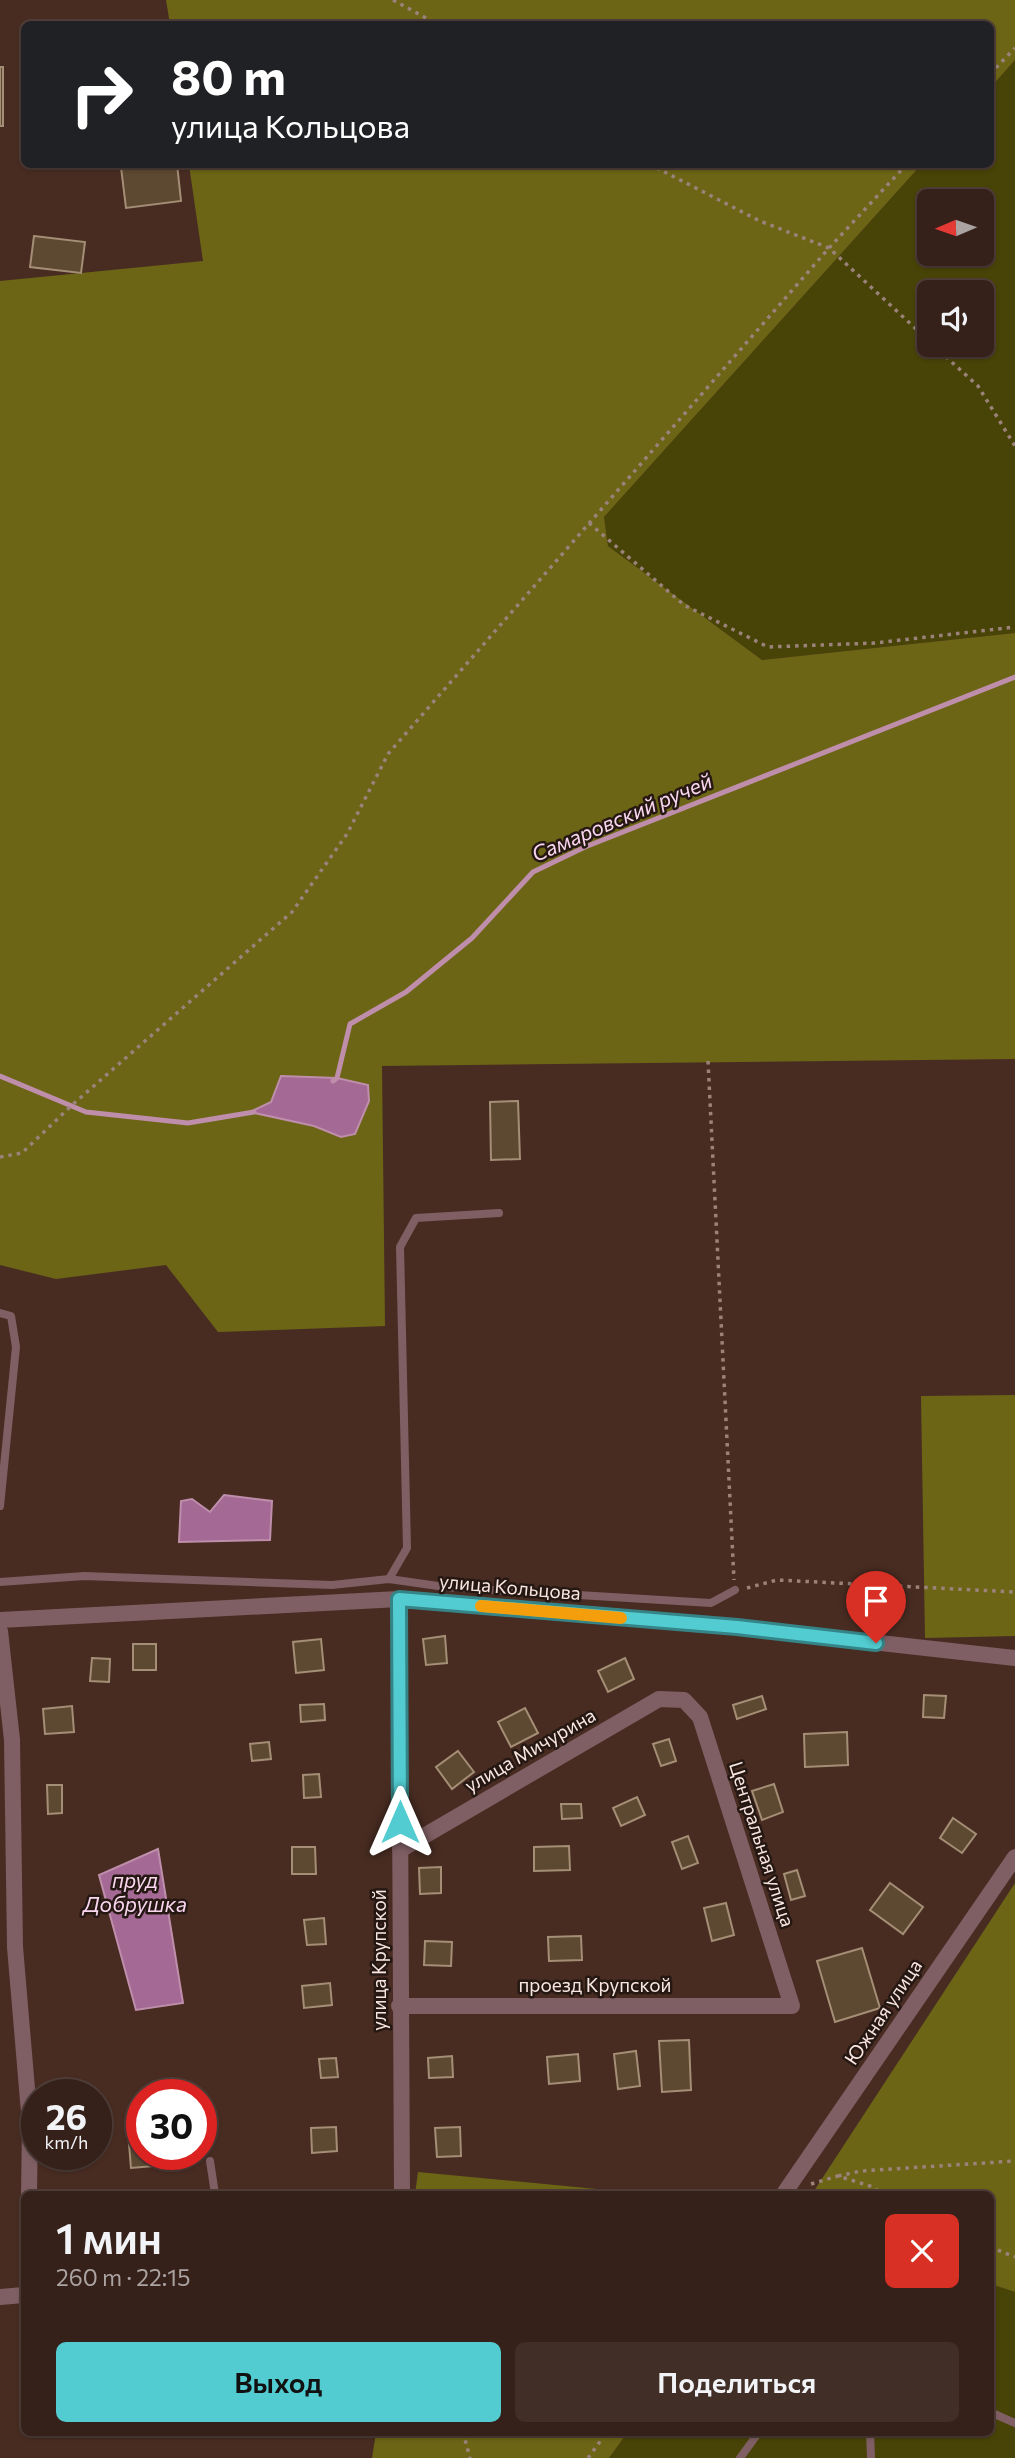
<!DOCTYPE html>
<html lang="ru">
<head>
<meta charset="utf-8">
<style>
	:root { --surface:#36211a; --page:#412e27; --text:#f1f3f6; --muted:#aaa3a2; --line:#503e39; --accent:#52ccd1 }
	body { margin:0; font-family:Commissioner,sans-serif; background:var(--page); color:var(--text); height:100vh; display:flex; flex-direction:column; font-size:26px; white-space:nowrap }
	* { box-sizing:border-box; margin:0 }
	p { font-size:23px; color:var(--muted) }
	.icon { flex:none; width:38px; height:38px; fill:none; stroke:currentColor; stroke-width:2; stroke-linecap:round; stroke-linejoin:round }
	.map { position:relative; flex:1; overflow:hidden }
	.sheet { position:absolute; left:21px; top:2191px; width:973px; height:245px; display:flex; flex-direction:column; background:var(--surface); border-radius:10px; box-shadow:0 2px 5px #0004,0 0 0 2px var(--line) }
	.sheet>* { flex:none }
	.top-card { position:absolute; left:21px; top:21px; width:973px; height:147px; border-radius:10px; box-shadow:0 2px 5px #0004,0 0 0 2px var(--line); background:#202124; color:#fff; overflow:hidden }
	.needle { width:46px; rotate:268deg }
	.fabs { position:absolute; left:917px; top:189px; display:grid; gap:14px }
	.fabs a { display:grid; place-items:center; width:77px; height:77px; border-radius:10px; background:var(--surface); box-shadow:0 2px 5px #0004,0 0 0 2px var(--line); font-size:35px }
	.speed { position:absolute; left:21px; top:2079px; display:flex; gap:14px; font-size:35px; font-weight:700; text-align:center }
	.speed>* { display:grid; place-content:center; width:91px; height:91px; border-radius:50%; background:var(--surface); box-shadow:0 2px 5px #0004,0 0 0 2px var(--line); line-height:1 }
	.speed small { font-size:18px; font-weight:400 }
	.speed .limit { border:10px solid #d22; background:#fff; color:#111 }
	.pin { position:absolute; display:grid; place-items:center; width:60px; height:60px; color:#fff; margin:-72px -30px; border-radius:50% 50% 50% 0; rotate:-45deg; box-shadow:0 0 7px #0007 }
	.pin .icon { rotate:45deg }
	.me { position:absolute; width:77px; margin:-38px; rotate:0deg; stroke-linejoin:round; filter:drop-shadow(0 0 5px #0008) }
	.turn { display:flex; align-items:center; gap:24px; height:147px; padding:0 35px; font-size:32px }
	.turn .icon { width:91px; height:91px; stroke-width:2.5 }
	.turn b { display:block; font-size:49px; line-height:60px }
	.round { display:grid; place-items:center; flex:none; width:74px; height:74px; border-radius:10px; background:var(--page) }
	.summary { display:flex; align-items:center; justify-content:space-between; height:119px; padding:0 35px }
	h1 { font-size:42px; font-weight:600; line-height:52px }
	.action { display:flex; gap:14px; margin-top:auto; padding:14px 35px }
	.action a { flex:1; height:80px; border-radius:10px; background:var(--accent); color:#111; font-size:28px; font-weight:600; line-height:80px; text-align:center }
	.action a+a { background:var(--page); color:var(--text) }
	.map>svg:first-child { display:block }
	.green { fill:#484307; fill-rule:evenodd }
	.forest { fill:#6c6516 }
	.water { fill:#a46994; stroke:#be8eab; stroke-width:2 }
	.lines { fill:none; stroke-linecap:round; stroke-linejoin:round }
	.stream { stroke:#be8eab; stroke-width:5 }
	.building { fill:#5d4931; stroke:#a48e75; stroke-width:2 }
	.path { stroke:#9b837b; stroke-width:3.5; stroke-dasharray:3.5 5; stroke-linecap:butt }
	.lane { stroke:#7f5f64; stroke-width:8 }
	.street { stroke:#7f5f64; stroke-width:16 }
	.route-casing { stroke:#358588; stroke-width:18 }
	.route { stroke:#52ccd1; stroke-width:12 }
	.slow { stroke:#f59e0b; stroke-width:12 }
	.labels { text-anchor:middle; stroke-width:5; stroke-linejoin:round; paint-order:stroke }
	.street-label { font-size:19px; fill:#f9e6e0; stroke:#251813 }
	.water-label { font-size:21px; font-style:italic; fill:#fad7ef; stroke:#251813 }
</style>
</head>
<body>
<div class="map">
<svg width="1015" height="2458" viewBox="0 0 1015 2458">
	<rect width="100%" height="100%" fill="#482c22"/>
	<!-- green -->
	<g class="green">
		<path d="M1015 60V633L762 660 608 546 604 517 921 165 990 164 991 87ZM929 201H982V254H929ZM929 292H982V345H929Z"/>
		<path d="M991 2284 1015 2292V2458H609L627 2433 990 2432Z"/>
	</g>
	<!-- forest -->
	<g class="forest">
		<path d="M166 0H1015V60L991 87 990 24H170Z"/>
		<path d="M189 165H921L604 517 608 546 762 660 1015 633V1059L382 1066 385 1326 218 1332 166 1265 56 1279 0 1265V281L203 261Z"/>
		<path d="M1015 1395V1636L925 1638 921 1396Z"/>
		<path d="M1015 1883V2292L991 2284 990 2194H812Z"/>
		<path d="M418 2172 649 2194H415Z"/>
		<path d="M376 2433V2432L627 2433 609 2458H372Z"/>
	</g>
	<!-- water -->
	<g class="water">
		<path d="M281 1076 337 1078 368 1085 369 1101 355 1134 341 1137 314 1126 250 1112 271 1102Z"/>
		<path d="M224 1495 272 1501 270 1540 179 1542 181 1501 192 1499 210 1512Z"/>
		<path d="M158 1849 183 2003 136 2010 99 1875Z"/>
	</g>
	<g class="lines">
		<!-- stream -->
		<g class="stream">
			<path d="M0 1076 86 1112 188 1123 254 1112"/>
			<path d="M333 1081 337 1078 350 1024 406 992 472 938 533 872 585 847 1015 677"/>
		</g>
	</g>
	<!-- building -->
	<g class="building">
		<rect x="0" y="67" width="3" height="59"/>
		<path d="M144 164H177L181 201 126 208 121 167Z"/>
		<path d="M34 236 85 242 81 273 30 267Z"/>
		<path d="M518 1101 520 1159 491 1160 490 1102Z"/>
		<path d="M445 1636 447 1663 426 1665 423 1639Z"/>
		<path d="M321 1639 324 1670 296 1673 293 1642Z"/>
		<rect x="133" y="1644" width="23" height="26"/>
		<path d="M92 1658 110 1659 109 1682 90 1681Z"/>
		<path d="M625 1658 634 1679 608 1692 598 1671Z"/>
		<path d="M924 1695 946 1696 944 1718 923 1717Z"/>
		<path d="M762 1696 766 1709 737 1719 733 1705Z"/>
		<path d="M324 1704 325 1720 301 1722 300 1705Z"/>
		<path d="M72 1706 74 1732 45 1734 43 1709Z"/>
		<path d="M525 1708 538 1733 511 1747 498 1722Z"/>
		<path d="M847 1732 848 1765 805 1767 804 1734Z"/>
		<path d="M669 1739 676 1761 661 1766 653 1744Z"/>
		<path d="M269 1742 271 1759 252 1761 250 1744Z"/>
		<path d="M458 1751 474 1772 452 1789 436 1767Z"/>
		<path d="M319 1774 321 1797 304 1798 303 1775Z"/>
		<path d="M774 1784 783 1812 762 1820 752 1791Z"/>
		<path d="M47 1785H62V1813L48 1814Z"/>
		<path d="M637 1797 645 1815 621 1826 613 1808Z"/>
		<path d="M561 1804H581L582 1818 562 1819Z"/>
		<path d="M953 1818 976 1834 962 1853 940 1838Z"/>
		<path d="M688 1836 698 1863 682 1869 672 1842Z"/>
		<path d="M569 1846 570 1870 534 1871V1847Z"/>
		<path d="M292 1847H315L316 1874H292Z"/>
		<path d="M441 1867V1893L420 1894 419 1868Z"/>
		<path d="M797 1870 805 1896 791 1900 784 1874Z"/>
		<path d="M890 1883 923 1907 903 1934 870 1910Z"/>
		<path d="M726 1903 734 1935 712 1941 704 1908Z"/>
		<path d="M324 1918 326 1944 307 1945 304 1920Z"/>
		<path d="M581 1936 582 1960 549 1961 548 1937Z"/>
		<path d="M425 1941 452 1942 451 1966 424 1965Z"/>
		<path d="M862 1948 880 2008 835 2022 817 1961Z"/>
		<path d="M330 1983 332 2005 304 2008 302 1986Z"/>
		<path d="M689 2040 691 2090 662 2092 659 2041Z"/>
		<path d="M636 2051 640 2086 618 2089 614 2054Z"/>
		<path d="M578 2054 580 2081 549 2084 547 2057Z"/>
		<path d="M452 2056 453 2077 429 2078 428 2058Z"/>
		<path d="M336 2058 338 2077 321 2078 319 2059Z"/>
		<path d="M336 2127 337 2151 312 2153 311 2128Z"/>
		<path d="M460 2127 461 2156 437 2157 435 2128Z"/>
		<path d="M142 2131V2154H165L166 2165 131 2168 128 2132Z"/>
	</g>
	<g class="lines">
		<!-- path -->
		<g class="path">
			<path d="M393 0 437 24"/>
			<path d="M990 74 1015 48"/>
			<path d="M649 164 760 221 829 248 929 341"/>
			<path d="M933 345 978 386 1015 446"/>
			<path d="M589 523 684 605 768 647 875 643 1015 627"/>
			<path d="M708 1061 734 1580"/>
			<path d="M0 1157 22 1153 71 1106 292 912 347 834 388 754 829 248 907 164"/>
			<path d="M747 1588 777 1580 1015 1592"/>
			<path d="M838 2176 861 2171 1015 2161"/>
			<path d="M811 2184 838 2176 870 2186 883 2194"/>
			<path d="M990 2247 1015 2257"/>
			<path d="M463 2432 470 2458"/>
			<path d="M588 2458 607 2432"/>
		</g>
		<!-- lane -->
		<g class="lane">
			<path d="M0 1313 11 1316 16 1347 0 1506"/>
			<path d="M389 1579 407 1548 400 1247 416 1218 499 1213"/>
			<path d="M0 1582 84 1576 332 1585 389 1579 445 1587 711 1603 735 1590"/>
			<path d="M210 2161 215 2194"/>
			<path d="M990 2412 1015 2423"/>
			<path d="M870 2432 871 2458"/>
			<path d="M740 2458 759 2432"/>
		</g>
		<!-- street -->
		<g class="street">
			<path d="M399 1599 402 2194"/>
			<path d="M0 1620 399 1599 737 1627 1015 1658"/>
			<path d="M0 1631 12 1740 15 1947 30 2124 29 2194"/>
			<path d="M399 2006H792L700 1717 684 1700 659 1699 400 1850"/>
			<path d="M785 2192 1015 1857"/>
			<path d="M0 2297 24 2295"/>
		</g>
	</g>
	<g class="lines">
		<defs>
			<path id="route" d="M400 1822 399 1599 737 1627 876 1643"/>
		</defs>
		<!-- route casing -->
		<use href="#route" class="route-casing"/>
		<!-- route -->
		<use href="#route" class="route"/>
		<!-- slow -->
		<path class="slow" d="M481 1606 621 1618"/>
	</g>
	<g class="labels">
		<!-- street labels -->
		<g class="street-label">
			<text transform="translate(510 1587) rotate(5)" y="7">улица Кольцова</text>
			<text transform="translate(530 1750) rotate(-30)" y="7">улица Мичурина</text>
			<text transform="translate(762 1844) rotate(72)" y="7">Центральная улица</text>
			<text transform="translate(379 1960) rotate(-90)" y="7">улица Крупской</text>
			<text x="595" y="1992">проезд Крупской</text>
			<text transform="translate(883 2012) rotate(-56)" y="7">Южная улица</text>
		</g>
		<!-- water labels -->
		<g class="water-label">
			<text transform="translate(622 818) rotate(-23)" y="7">Самаровский ручей</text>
			<text x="135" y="1888">пруд<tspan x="135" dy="24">Добрушка</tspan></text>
		</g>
	</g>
</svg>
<div class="fabs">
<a><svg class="needle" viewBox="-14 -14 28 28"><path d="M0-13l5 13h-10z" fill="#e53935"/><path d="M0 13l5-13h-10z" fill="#aaa3a2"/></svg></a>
<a><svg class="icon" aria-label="sound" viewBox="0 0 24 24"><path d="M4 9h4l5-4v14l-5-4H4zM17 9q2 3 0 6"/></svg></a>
</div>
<div class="speed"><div>26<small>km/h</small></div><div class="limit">30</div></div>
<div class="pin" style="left:876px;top:1643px;background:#d93025"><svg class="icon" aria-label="arrive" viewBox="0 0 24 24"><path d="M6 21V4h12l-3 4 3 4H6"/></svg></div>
<svg class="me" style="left:400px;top:1822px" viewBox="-20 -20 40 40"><path d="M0-17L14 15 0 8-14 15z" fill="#52ccd1" stroke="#fff" stroke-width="4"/></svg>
<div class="top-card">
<div class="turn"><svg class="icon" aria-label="right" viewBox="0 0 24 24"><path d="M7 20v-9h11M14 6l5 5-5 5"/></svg><div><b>80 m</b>улица Кольцова</div></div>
</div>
<section class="sheet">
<div class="summary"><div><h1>1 мин</h1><p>260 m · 22:15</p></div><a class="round" style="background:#d93025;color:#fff"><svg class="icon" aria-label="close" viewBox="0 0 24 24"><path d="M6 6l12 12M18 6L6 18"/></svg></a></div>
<div class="action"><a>Выход</a><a>Поделиться</a></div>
</section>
</div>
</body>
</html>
